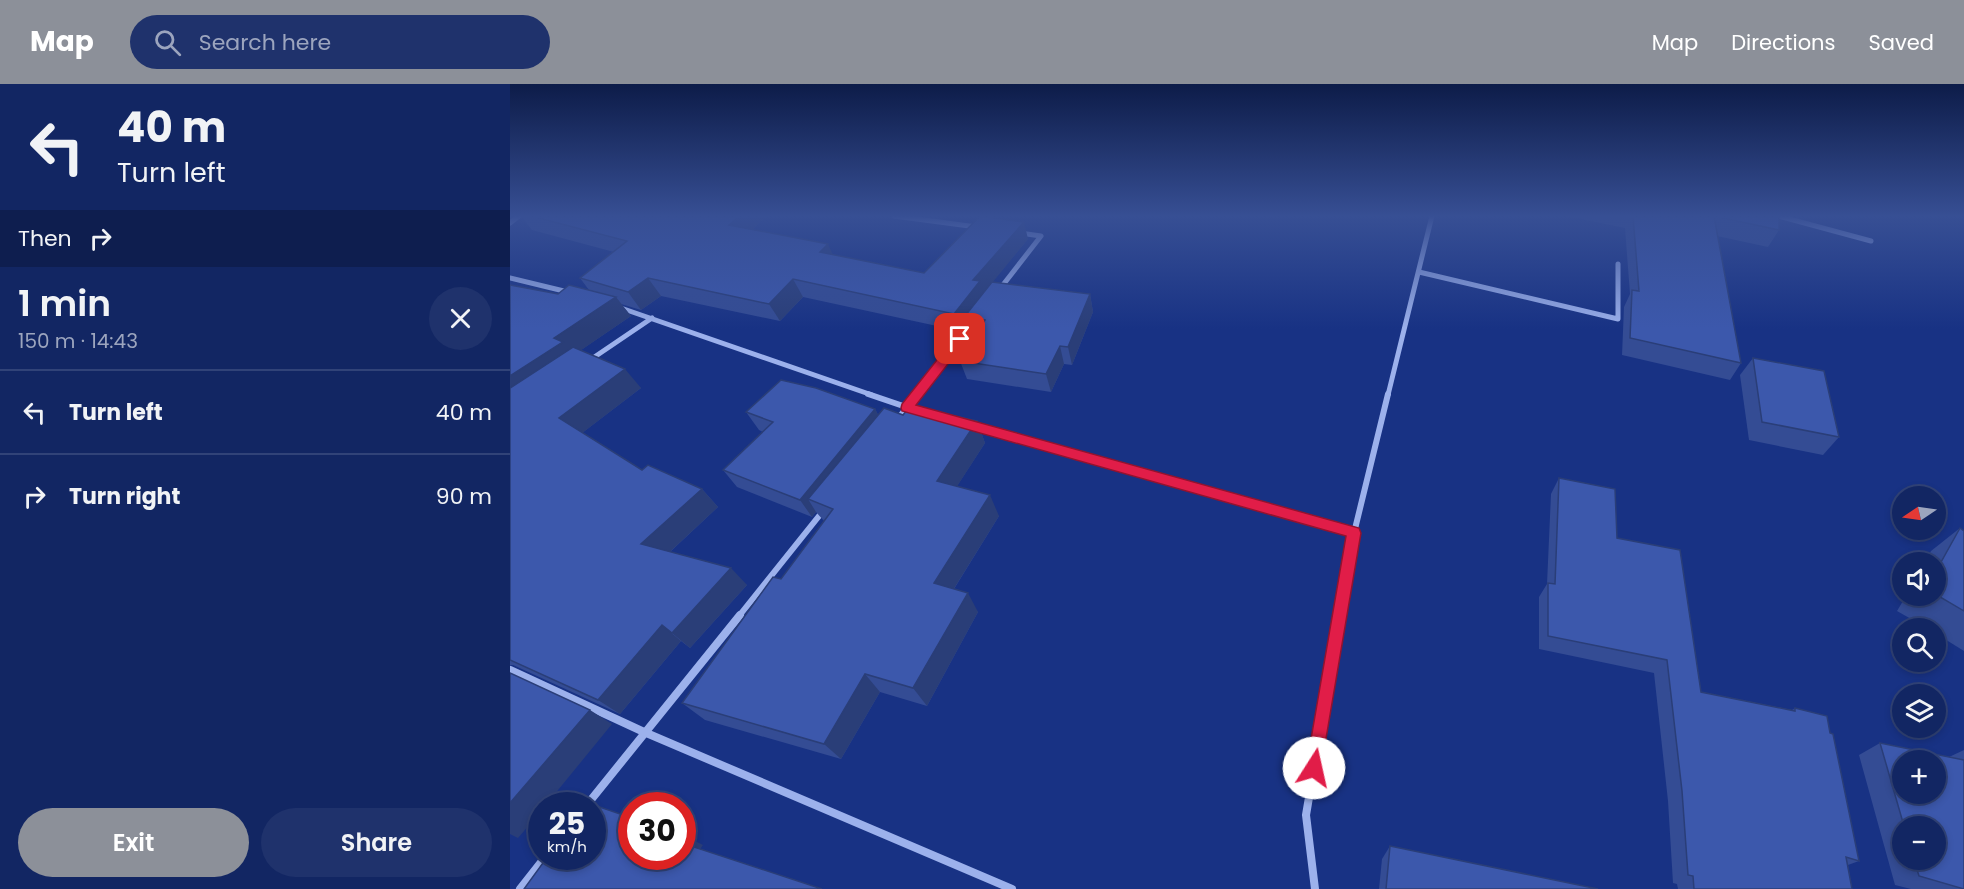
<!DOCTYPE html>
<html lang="en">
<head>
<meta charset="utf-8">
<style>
	:root { --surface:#122663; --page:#1f326c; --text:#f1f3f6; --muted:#9ca5be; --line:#314378; --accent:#8c9099 }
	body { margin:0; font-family:Poppins,sans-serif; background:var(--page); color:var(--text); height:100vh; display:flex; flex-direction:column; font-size:22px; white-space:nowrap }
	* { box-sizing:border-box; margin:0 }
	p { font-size:20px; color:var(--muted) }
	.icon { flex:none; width:33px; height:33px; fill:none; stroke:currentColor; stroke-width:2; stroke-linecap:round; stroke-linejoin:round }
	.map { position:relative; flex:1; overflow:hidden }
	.side { display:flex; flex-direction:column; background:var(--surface); width:510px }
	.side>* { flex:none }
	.guide { background:#122663; color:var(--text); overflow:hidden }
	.needle { width:39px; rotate:257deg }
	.buttons { position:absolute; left:1382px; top:402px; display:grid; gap:12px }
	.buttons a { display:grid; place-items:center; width:54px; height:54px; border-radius:50%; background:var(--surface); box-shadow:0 3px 9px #0003,0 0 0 2px var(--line); font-size:30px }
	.speed { position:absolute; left:18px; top:708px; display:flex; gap:12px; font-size:30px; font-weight:700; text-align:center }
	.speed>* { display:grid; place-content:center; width:78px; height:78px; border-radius:50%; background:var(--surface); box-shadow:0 3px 9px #0003,0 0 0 2px var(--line); line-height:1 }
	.speed small { font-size:15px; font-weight:400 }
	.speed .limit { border:9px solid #d22; background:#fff; color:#111 }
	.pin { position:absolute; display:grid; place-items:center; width:51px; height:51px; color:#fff; margin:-26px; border-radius:12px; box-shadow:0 3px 9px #0006 }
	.me { position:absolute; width:66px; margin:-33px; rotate:10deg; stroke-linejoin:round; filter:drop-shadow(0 0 4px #0008) }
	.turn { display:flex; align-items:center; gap:21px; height:126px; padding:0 18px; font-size:27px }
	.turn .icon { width:78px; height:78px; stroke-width:2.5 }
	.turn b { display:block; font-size:42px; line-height:51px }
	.then { display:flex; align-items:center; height:57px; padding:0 18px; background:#0003; gap:12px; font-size:22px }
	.round { display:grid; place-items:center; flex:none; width:63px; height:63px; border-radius:32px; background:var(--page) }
	.head { display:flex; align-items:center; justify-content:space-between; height:102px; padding:0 18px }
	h1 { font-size:36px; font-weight:600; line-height:45px }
	.primary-button { display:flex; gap:12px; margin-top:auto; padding:12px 18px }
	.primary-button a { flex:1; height:69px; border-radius:36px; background:var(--accent); color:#fff; font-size:24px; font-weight:600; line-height:69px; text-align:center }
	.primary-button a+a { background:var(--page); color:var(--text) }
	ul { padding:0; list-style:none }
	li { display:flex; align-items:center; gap:18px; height:84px; padding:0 18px; border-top:2px solid var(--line) }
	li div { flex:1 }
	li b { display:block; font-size:22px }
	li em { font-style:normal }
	header { display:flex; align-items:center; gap:36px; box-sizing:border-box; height:84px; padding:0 30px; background:var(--accent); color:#fff }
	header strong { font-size:28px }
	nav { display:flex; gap:33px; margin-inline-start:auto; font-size:21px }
	.search { width:420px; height:54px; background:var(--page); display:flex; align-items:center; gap:15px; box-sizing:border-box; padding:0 21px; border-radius:33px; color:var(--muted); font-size:22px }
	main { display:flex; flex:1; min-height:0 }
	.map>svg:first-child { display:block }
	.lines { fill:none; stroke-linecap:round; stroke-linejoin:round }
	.minor-far2 { stroke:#9cb1ec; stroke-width:5 }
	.minor-far1 { stroke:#9cb1ec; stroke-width:6 }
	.minor { stroke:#9cb1ec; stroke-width:8 }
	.wall { fill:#344c94; fill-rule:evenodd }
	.shaded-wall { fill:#2a3e78 }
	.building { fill:#3c58ac; stroke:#2a3e78; stroke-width:1.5; fill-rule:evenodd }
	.route { fill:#e11d48; stroke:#92132f; stroke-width:1.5 }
</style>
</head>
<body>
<header>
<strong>Map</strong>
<div class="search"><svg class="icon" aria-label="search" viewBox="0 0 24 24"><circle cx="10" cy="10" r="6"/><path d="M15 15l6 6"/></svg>Search here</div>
<nav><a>Map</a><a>Directions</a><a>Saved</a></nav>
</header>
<main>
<section class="side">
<div class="guide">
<div class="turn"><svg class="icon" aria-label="left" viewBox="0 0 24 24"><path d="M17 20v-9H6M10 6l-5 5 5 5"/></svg><div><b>40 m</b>Turn left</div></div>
<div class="then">Then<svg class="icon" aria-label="right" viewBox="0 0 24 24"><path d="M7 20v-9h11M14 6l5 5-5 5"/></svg></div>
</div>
<div class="head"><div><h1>1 min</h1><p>150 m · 14:43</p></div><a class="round"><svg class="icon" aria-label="close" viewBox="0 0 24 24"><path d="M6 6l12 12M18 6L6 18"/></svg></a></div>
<ul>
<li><svg class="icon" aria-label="left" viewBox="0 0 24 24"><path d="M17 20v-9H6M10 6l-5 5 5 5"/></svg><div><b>Turn left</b></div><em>40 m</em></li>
<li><svg class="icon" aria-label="right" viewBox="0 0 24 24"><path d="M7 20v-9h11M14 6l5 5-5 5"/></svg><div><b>Turn right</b></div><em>90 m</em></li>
</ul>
<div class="primary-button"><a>Exit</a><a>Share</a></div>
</section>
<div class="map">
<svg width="1454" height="805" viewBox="0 0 1454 805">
	<rect width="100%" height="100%" fill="#183284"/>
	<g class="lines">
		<!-- minor-far2 -->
		<g class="minor-far2">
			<path d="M384 132 467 143"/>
			<path d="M1268 132 1361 157"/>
			<path d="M0 139 9 132"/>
			<path d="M909 188 1108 235V180"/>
			<path d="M0 194 58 208"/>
			<path d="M489 206 531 152 510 149"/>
			<path d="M108 223 362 311"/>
			<path d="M80 276 142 234"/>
			<path d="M406 311 464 237"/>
			<path d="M878 311 922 132"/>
		</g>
		<!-- minor-far1 -->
		<g class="minor-far1">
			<path d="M358 310 405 326"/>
			<path d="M387 336 408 310"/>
			<path d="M464 342 844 449 830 532"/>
			<path d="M844 449 878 310"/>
			<path d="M229 532 313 427"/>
		</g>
		<!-- minor -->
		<g class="minor">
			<path d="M0 586 134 648 502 805"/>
			<path d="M76 722 230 531"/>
			<path d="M10 805 36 772"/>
			<path d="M805 805 796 731 830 531"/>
		</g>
	</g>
	<!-- wall -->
	<g class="wall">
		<path d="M11 132H256L242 146 323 171 414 189 518 155 482 198 580 210 583 228 562 281 554 280 541 308 457 295 450 277 466 251 461 250 457 239 450 247 293 213 270 237 151 212 131 226 111 220 121 232 71 266 131 304 72 349 132 386 192 405 208 423 160 468 237 501 180 564 171 557 110 630 3 581H0V201L48 210 79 206 70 194 104 168 22 146Z"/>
		<path d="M1057 132H1269V146L1258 163 1207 152 1231 279 1220 296 1112 271 1114 223 1120 210 1115 144Z"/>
		<path d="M1243 274 1329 353 1313 371 1239 356 1230 291Z"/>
		<path d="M365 325 368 331H393L467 337 475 359 447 402 489 432 444 505 468 528 417 622 370 608 331 675 195 636 172 619 271 495 314 437 306 428 302 433 227 403 213 386 253 348 249 346 236 328Z"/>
		<path d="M1049 394 1107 454 1191 608 1282 626 1285 624 1320 649 1349 777 1338 781 1342 805H1168L1167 800 1163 799 1158 717 1144 589 1029 565V513L1037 500 1041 410Z"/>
		<path d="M1450 444 1454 447V567L1425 549V544H1417L1387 527 1396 512H1425V478H1415L1421 467Z"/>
		<path d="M1370 659 1439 673 1454 666V805H1401L1385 801 1349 671ZM1392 742H1425V776H1392Z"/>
		<path d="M880 762 1088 805H869L872 775Z"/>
	</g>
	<!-- shaded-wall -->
	<g class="shaded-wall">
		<path d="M229 132H256L229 159 219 141Z"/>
		<path d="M514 138 518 155 455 232 457 239 450 247 444 230 463 196Z"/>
		<path d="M318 160 326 178 310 168Z"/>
		<path d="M138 194 151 212 131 226 118 208Z"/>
		<path d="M283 195 293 213 270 237 259 220Z"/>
		<path d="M580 210 583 228 562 281 558 263Z"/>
		<path d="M106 213 121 232 64 271 0 324V292L44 254Z"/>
		<path d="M550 262 554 280 541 308 536 290Z"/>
		<path d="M115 285 131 304 67 353 49 334Z"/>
		<path d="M365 325 375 343 298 415 306 428 302 433 290 416Z"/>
		<path d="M467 337 475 359 437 418 427 397Z"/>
		<path d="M192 405 208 423 149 478 131 460Z"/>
		<path d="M480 411 489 432 435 519 424 499Z"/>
		<path d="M221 484 237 501 180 564 162 549Z"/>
		<path d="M458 509 468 528 417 622 403 604Z"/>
		<path d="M152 541 171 557 110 630 88 616Z"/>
		<path d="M355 590 370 608 331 675 314 660Z"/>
		<path d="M80 626 102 640 35 722H32V726L8 754 0 750V719Z"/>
		<path d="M173 751 193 761 189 767 172 759Z"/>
	</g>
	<!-- building -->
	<g class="building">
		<path d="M21 132H229L219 141 318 160 310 168 414 189 470 132 514 138 463 196 470 197 444 230 283 195 259 220 138 194 118 208 70 194 117 157Z"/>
		<path d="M1123 132H1204L1231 279 1120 254 1122 206 1129 207Z"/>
		<path d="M1204 132H1269V146Z"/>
		<path d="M482 198 580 210 558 263 550 262 536 290 450 277 475 236 455 232Z"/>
		<path d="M0 201 48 210 59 201 106 213 44 254 53 258 0 292Z"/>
		<path d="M63 263 115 285 49 334 132 386 138 381 192 405 131 460 221 484 162 549 152 541 88 616 0 576V304Z"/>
		<path d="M1243 274 1314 287 1329 353 1252 338Z"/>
		<path d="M271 296 306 304 365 325 290 416 213 386 263 338 236 328Z"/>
		<path d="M400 322 467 337 427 397 480 411 424 499 458 509 403 604 355 590 314 660 172 619 263 493 271 495 323 425 298 415 374 324 393 331Z"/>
		<path d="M1049 394 1105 405 1107 454 1170 466 1191 608 1285 627V624L1317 632 1320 649 1323 650 1349 777 1336 773 1342 805H1184L1183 792 1178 791 1172 707 1157 576 1038 552V499L1045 500Z"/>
		<path d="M1450 444 1454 447V527L1425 510V489Z"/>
		<path d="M0 589 80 626 0 719Z"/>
		<path d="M1370 659 1454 676V805L1409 792 1404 776H1425V742H1394ZM1392 676H1425V710H1392Z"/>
		<path d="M78 719 122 734V772H172V759L312 805H14L38 772H82V722H77Z"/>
		<path d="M880 762 1088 805H876Z"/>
	</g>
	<!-- sky -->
	<linearGradient id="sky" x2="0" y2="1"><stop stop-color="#0d1c49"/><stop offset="0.54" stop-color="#374f94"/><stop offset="1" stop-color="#374f94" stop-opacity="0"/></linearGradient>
	<rect width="1454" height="245" fill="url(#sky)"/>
	<!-- route -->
	<path class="route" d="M450 251 455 252V258L406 321 849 444 851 449 810 690 804 692 798 690 796 684 836 452 392 327 391 324 392 320 446 252Z"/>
</svg>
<div class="buttons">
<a><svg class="needle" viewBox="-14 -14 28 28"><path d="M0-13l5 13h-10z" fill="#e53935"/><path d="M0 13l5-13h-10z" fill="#9ca5be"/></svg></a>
<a><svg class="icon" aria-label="sound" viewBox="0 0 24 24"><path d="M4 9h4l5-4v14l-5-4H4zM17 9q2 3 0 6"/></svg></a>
<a><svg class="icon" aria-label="search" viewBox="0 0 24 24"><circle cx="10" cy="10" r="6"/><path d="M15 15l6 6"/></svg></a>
<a><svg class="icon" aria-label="layers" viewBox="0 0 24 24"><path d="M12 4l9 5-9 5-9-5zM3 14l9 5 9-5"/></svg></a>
<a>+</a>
<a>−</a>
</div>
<div class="speed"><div>25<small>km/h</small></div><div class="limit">30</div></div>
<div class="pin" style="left:450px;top:255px;background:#d93025"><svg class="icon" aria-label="arrive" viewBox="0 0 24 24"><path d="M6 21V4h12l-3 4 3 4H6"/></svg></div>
<svg class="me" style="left:804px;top:684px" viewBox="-20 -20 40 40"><circle r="19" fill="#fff"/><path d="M0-13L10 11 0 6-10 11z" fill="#e11d48"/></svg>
</div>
</main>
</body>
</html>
